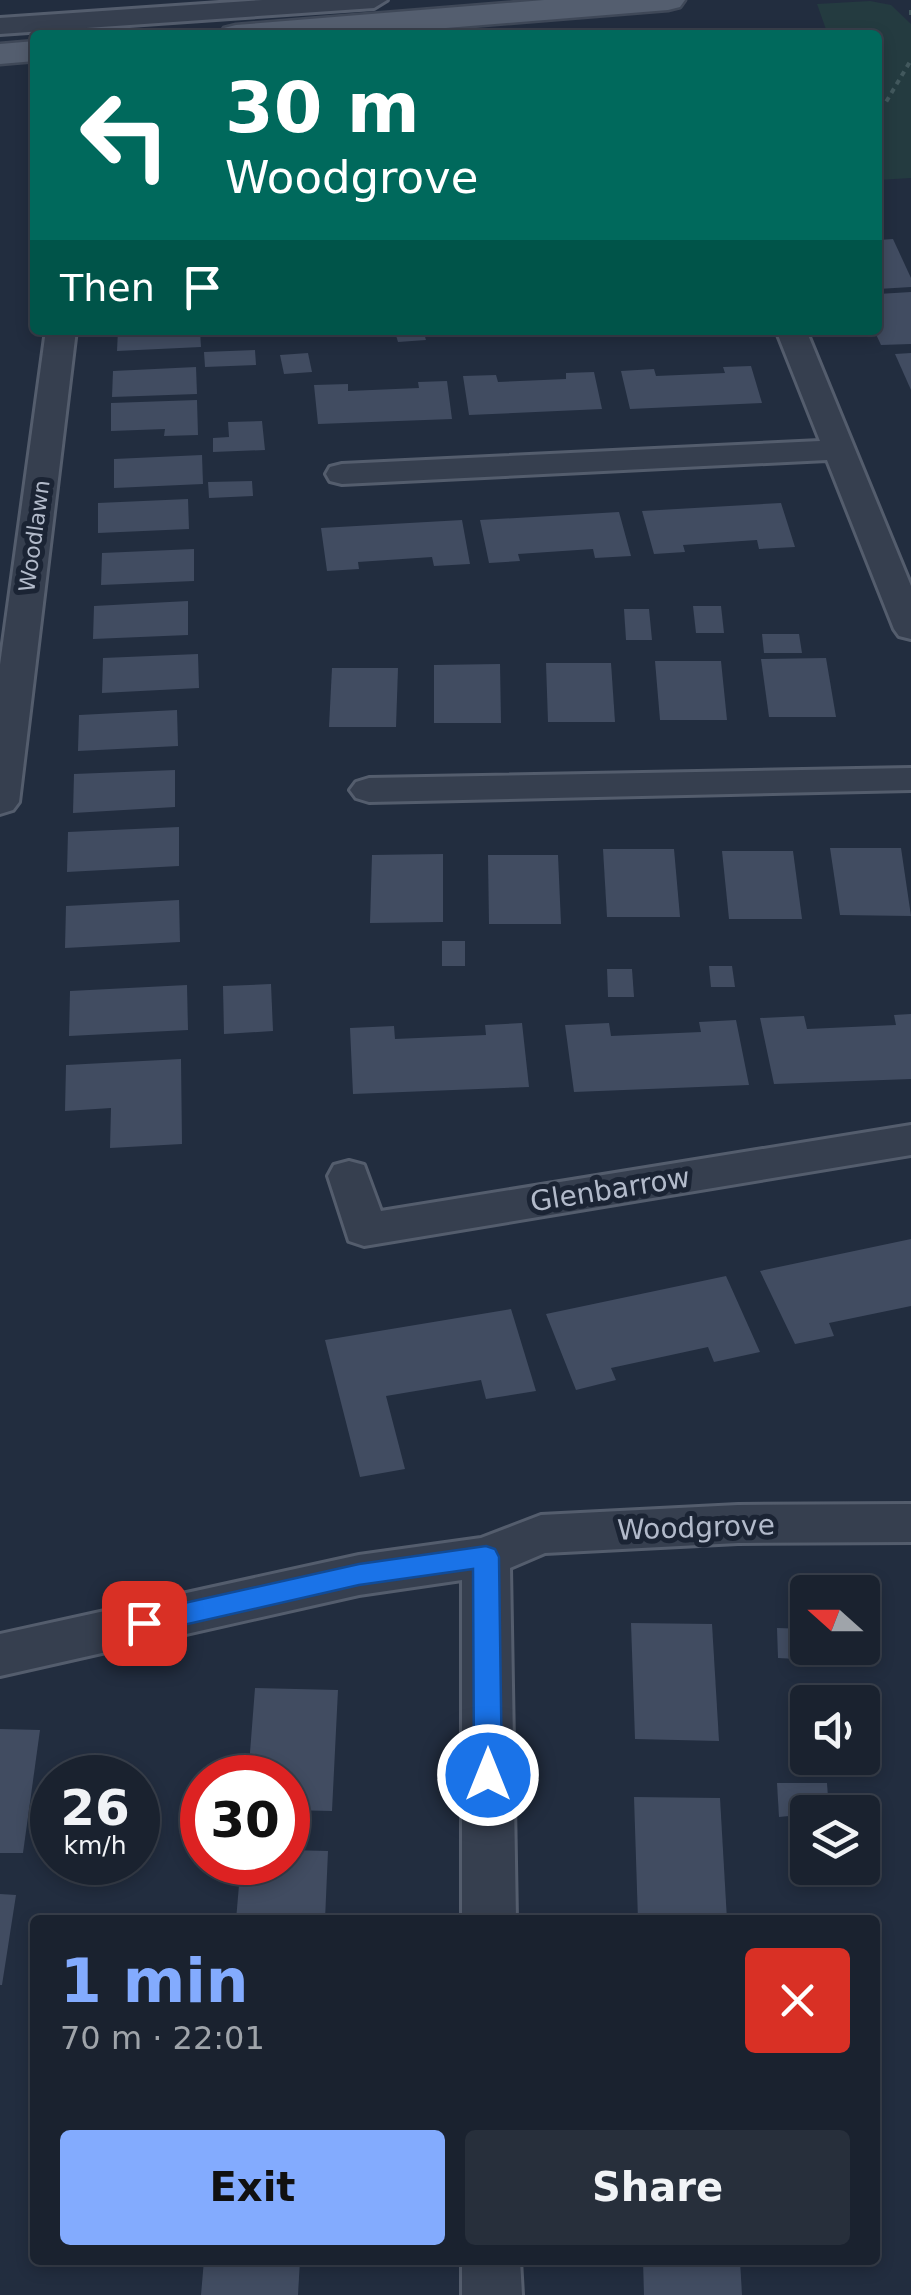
<!DOCTYPE html>
<html lang="en">
<head>
<meta charset="utf-8">
<style>
	:root { --surface:#1a222f; --page:#272f3b; --text:#f1f3f6; --muted:#9fa4aa; --line:#383f4b; --accent:#83abfe }
	body { margin:0; font-family:"DejaVu Sans",sans-serif; background:var(--page); color:var(--text); height:100vh; display:flex; flex-direction:column; font-size:38px; white-space:nowrap }
	* { box-sizing:border-box; margin:0 }
	p { font-size:32px; color:var(--muted) }
	.icon { flex:none; width:55px; height:55px; fill:none; stroke:currentColor; stroke-width:2; stroke-linecap:round; stroke-linejoin:round }
	.map { position:relative; flex:1; overflow:hidden }
	.panel { position:absolute; left:30px; top:1915px; width:850px; height:350px; display:flex; flex-direction:column; background:var(--surface); border-radius:10px; box-shadow:0 5px 15px #0003,0 0 0 2px var(--line) }
	.panel>* { flex:none }
	.hud { position:absolute; left:30px; top:30px; width:852px; height:305px; border-radius:10px; box-shadow:0 5px 15px #0003,0 0 0 2px var(--line); background:#00695c; color:#fff; overflow:hidden }
	.needle { width:65px; rotate:291deg }
	.fabs { position:absolute; left:790px; top:1575px; display:grid; gap:20px }
	.fabs a { display:grid; place-items:center; width:90px; height:90px; border-radius:10px; background:var(--surface); box-shadow:0 5px 15px #0003,0 0 0 2px var(--line); font-size:50px }
	.speed { position:absolute; left:30px; top:1755px; display:flex; gap:20px; font-size:50px; font-weight:700; text-align:center }
	.speed>* { display:grid; place-content:center; width:130px; height:130px; border-radius:50%; background:var(--surface); box-shadow:0 5px 15px #0003,0 0 0 2px var(--line); line-height:1 }
	.speed small { font-size:25px; font-weight:400 }
	.speed .limit { border:15px solid #d22; background:#fff; color:#111 }
	.pin { position:absolute; display:grid; place-items:center; width:85px; height:85px; color:#fff; margin:-42px; border-radius:20px; box-shadow:0 5px 15px #0006 }
	.me { position:absolute; width:110px; margin:-55px; rotate:0deg; stroke-linejoin:round; filter:drop-shadow(0 0 8px #0008) }
	.turn { display:flex; align-items:center; gap:35px; height:210px; padding:0 30px; font-size:45px }
	.turn .icon { width:130px; height:130px; stroke-width:2.5 }
	.turn b { display:block; font-size:70px; line-height:85px }
	.then { display:flex; align-items:center; height:95px; padding:0 30px; background:#0003; gap:20px; font-size:38px }
	.round { display:grid; place-items:center; flex:none; width:105px; height:105px; border-radius:10px; background:var(--page) }
	.head { display:flex; align-items:center; justify-content:space-between; height:170px; padding:0 30px }
	h1 { font-size:60px; font-weight:700; line-height:75px; color:var(--accent) }
	.cta { display:flex; gap:20px; margin-top:auto; padding:20px 30px }
	.cta a { flex:1; height:115px; border-radius:10px; background:var(--accent); color:#111; font-size:40px; font-weight:700; line-height:115px; text-align:center }
	.cta a+a { background:var(--page); color:var(--text) }
	.map>svg:first-child { display:block }
	.green { fill:#243b40 }
	.building { fill:#414c61 }
	.lines { fill:none; stroke-linecap:round; stroke-linejoin:round }
	.street-casing { stroke:#545d6d; stroke-width:6 }
	.primary-casing { stroke:#3f4858; stroke-width:5 }
	.path { stroke:#42585d; stroke-width:4; stroke-dasharray:5 5; stroke-linecap:butt }
	.street { fill:#363f4f; fill-rule:evenodd }
	.primary { fill:#545e6f; fill-rule:evenodd }
	.route { fill:#1a73e8; stroke:#114b97; stroke-width:2.5 }
	.labels { text-anchor:middle; stroke-width:10; stroke-linejoin:round; paint-order:stroke }
	.far-street-label { font-size:22px; fill:#b2baca; stroke:#1b2434 }
	.street-label { font-size:28px; fill:#b2baca; stroke:#1b2434 }
</style>
</head>
<body>
<div class="map">
<svg width="911" height="2295" viewBox="0 0 911 2295">
	<rect width="100%" height="100%" fill="#222d3f"/>
	<!-- green -->
	<path class="green" d="M870 1 891 5 911 24V178L878 180V35H828L817 4Z"/>
	<!-- building -->
	<g class="building">
		<path d="M893 239 911 278V287L878 289V240Z"/>
		<path d="M911 292V344L881 345 874 330H878V294Z"/>
		<path d="M118 330H200L201 347 117 351Z"/>
		<path d="M423 330 426 340 398 342 395 332Z"/>
		<path d="M255 350 256 365 205 367 204 352Z"/>
		<path d="M308 353 312 372 284 374 280 355Z"/>
		<path d="M911 353V390L895 354Z"/>
		<path d="M751 366 762 403 630 409 621 371 654 369 656 376 725 373 723 367Z"/>
		<path d="M196 367 197 394 112 397 113 371Z"/>
		<path d="M594 372 602 409 469 415 463 376 496 375 498 382 566 379V373Z"/>
		<path d="M447 381 452 419 318 424 314 385 348 384V391L419 388 418 382Z"/>
		<path d="M197 400 198 435 164 436 165 429 111 431V403Z"/>
		<path d="M262 421 265 450 213 452V438L229 437 228 422Z"/>
		<path d="M202 455 203 484 114 488V459Z"/>
		<path d="M252 481 253 496 209 498 208 482Z"/>
		<path d="M188 499 189 529 98 533V503Z"/>
		<path d="M781 503 795 547 759 549 757 540 683 545 685 552 654 554 642 511Z"/>
		<path d="M619 512 631 556 595 558 593 549 518 554 520 561 489 563 480 520Z"/>
		<path d="M462 520 470 564 434 566 432 557 358 562 359 569 327 571 321 528Z"/>
		<path d="M194 549V581L101 585 102 553Z"/>
		<path d="M188 601V635L93 639 94 606Z"/>
		<path d="M693 606H721L724 633H696Z"/>
		<path d="M624 609H649L652 640H626Z"/>
		<path d="M762 634H799L802 653H764Z"/>
		<path d="M198 654 199 688 102 693 103 658Z"/>
		<path d="M826 658 836 717H769L761 659Z"/>
		<path d="M655 661H721L727 720H660Z"/>
		<path d="M546 663H611L615 722H548Z"/>
		<path d="M500 664 501 723H434V665Z"/>
		<path d="M332 668H398L396 727H329Z"/>
		<path d="M177 710 178 746 78 751 79 715Z"/>
		<path d="M175 770V807L73 813 74 774Z"/>
		<path d="M179 827V866L67 872 68 832Z"/>
		<path d="M830 848H901L911 916 840 915Z"/>
		<path d="M603 849H674L680 917H607Z"/>
		<path d="M722 851H793L802 919H729Z"/>
		<path d="M443 854V922L370 923 372 855Z"/>
		<path d="M488 855H558L561 924H489Z"/>
		<path d="M179 900 180 942 65 948 66 906Z"/>
		<rect x="442" y="941" width="23" height="25"/>
		<path d="M709 966H732L735 987H711Z"/>
		<path d="M607 969H632L634 997H608Z"/>
		<path d="M271 984 273 1031 224 1034 223 986Z"/>
		<path d="M187 985 188 1030 69 1036 70 991Z"/>
		<path d="M911 1014V1079L774 1084 760 1018 804 1016 807 1029 896 1025 894 1015Z"/>
		<path d="M736 1020 749 1085 574 1092 565 1025 609 1023 611 1036 701 1032 699 1022Z"/>
		<path d="M522 1023 529 1087 353 1094 350 1028 394 1026 395 1039 486 1035 485 1025Z"/>
		<path d="M181 1059 182 1144 110 1148 111 1108 65 1111 66 1065Z"/>
		<path d="M911 1239V1306L829 1323 834 1336 795 1344 760 1271Z"/>
		<path d="M726 1276 760 1352 714 1362 708 1347 611 1368 616 1380 576 1390 546 1314Z"/>
		<path d="M511 1309 536 1391 486 1399 481 1380 386 1396 405 1469 360 1477 325 1340Z"/>
		<path d="M631 1623 712 1624 719 1741 635 1739Z"/>
		<path d="M777 1628 808 1629V1648H815L816 1660 778 1658Z"/>
		<path d="M255 1688 338 1690 332 1811 288 1810V1778H248Z"/>
		<path d="M0 1729 40 1730 23 1853H0Z"/>
		<path d="M777 1783H827L829 1812 779 1817Z"/>
		<path d="M634 1797 720 1798 727 1920H638Z"/>
		<path d="M288 1850 328 1851 325 1920H236L241 1862H288Z"/>
		<path d="M0 1894 16 1895 2 1985H0Z"/>
		<path d="M204 2260H300L298 2295H201Z"/>
		<path d="M643 2260H740L742 2295H644Z"/>
	</g>
	<g class="lines">
		<defs>
			<g id="street">
				<path d="M263 0H387L374 8 0 34V18Z"/>
				<path d="M46 330H76L19 802 13 810 0 814V665Z"/>
				<path d="M776 330H806L911 586V639L899 636 894 629 827 460 342 484 330 481 326 474 330 467 342 464 820 441Z"/>
				<path d="M911 768V790L369 802 356 798 350 790 356 782 369 778Z"/>
				<path d="M911 1125V1155L364 1246 349 1241 328 1176 334 1165 349 1161 364 1165 381 1211Z"/>
				<path d="M911 1504V1542L738 1543 545 1553 510 1568 516 1920H462V1580L359 1595 0 1676V1634L359 1555 481 1538 541 1515 738 1505Z"/>
				<path d="M462 2260H520L522 2295H462Z"/>
			</g>
			<g id="primary">
				<path d="M544 0H685L680 7 668 10 361 35H219L224 28 236 25Z"/>
				<path d="M35 41V61L0 64V44Z"/>
			</g>
		</defs>
		<!-- street casing -->
		<use href="#street" class="street-casing"/>
		<!-- primary casing -->
		<use href="#primary" class="primary-casing"/>
		<!-- path -->
		<g class="path">
			<path d="M911 10V16"/>
			<path d="M878 107 886 102 911 60"/>
		</g>
		<!-- street -->
		<use href="#street" class="street"/>
		<!-- primary -->
		<use href="#primary" class="primary"/>
	</g>
	<!-- route -->
	<path class="route" d="M486 1546 495 1549 499 1557 502 1775 498 1783 488 1787 478 1783 474 1775 473 1569 359 1585 144 1634 134 1631 130 1623 134 1615 144 1612 359 1564Z"/>
	<g class="labels">
		<!-- far-street labels -->
		<g class="far-street-label">
			<text transform="translate(34 536) rotate(-82)" y="8">Woodlawn</text>
		</g>
		<!-- street labels -->
		<g class="street-label">
			<text transform="translate(610 1189) rotate(-9)" y="10">Glenbarrow</text>
			<text transform="translate(696 1527) rotate(-2)" y="10">Woodgrove</text>
		</g>
	</g>
</svg>
<div class="fabs">
<a><svg class="needle" viewBox="-14 -14 28 28"><path d="M0-13l5 13h-10z" fill="#e53935"/><path d="M0 13l5-13h-10z" fill="#9fa4aa"/></svg></a>
<a><svg class="icon" aria-label="sound" viewBox="0 0 24 24"><path d="M4 9h4l5-4v14l-5-4H4zM17 9q2 3 0 6"/></svg></a>
<a><svg class="icon" aria-label="layers" viewBox="0 0 24 24"><path d="M12 4l9 5-9 5-9-5zM3 14l9 5 9-5"/></svg></a>
</div>
<div class="speed"><div>26<small>km/h</small></div><div class="limit">30</div></div>
<div class="pin" style="left:144px;top:1623px;background:#d93025"><svg class="icon" aria-label="arrive" viewBox="0 0 24 24"><path d="M6 21V4h12l-3 4 3 4H6"/></svg></div>
<svg class="me" style="left:488px;top:1775px" viewBox="-20 -20 40 40"><circle r="17" fill="#1a73e8" stroke="#fff" stroke-width="3"/><path d="M0-11L8 9 0 5-8 9z" fill="#fff"/></svg>
<div class="hud">
<div class="turn"><svg class="icon" aria-label="left" viewBox="0 0 24 24"><path d="M17 20v-9H6M10 6l-5 5 5 5"/></svg><div><b>30 m</b>Woodgrove</div></div>
<div class="then">Then<svg class="icon" aria-label="arrive" viewBox="0 0 24 24"><path d="M6 21V4h12l-3 4 3 4H6"/></svg></div>
</div>
<section class="panel">
<div class="head"><div><h1>1 min</h1><p>70 m · 22:01</p></div><a class="round" style="background:#d93025;color:#fff"><svg class="icon" aria-label="close" viewBox="0 0 24 24"><path d="M6 6l12 12M18 6L6 18"/></svg></a></div>
<div class="cta"><a>Exit</a><a>Share</a></div>
</section>
</div>
</body>
</html>
